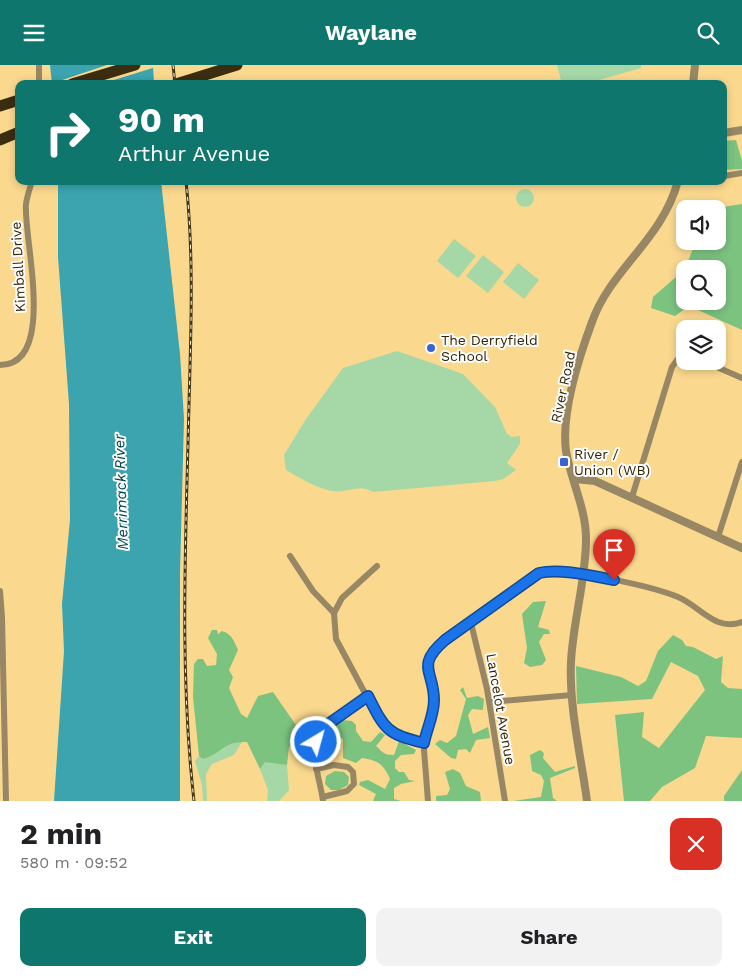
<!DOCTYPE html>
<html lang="en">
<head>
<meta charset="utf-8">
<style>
	:root { --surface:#fff; --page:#f2f2f2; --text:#202124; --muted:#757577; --accent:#0f766e }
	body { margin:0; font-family:"Work Sans",sans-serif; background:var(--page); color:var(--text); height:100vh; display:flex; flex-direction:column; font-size:19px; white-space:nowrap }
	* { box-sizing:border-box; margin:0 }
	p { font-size:16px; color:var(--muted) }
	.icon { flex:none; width:28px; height:28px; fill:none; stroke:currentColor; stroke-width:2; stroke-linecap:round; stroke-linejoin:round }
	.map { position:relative; height:736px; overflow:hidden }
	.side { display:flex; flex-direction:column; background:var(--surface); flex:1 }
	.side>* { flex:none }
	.banner { position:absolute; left:15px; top:15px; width:712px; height:105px; border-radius:10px; box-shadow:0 2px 8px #0003; background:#0f766e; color:#fff; overflow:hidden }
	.buttons { position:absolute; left:676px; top:135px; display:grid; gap:10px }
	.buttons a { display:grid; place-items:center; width:50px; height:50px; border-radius:10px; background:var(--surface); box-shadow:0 2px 8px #0003; font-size:25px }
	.pin { position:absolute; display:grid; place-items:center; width:42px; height:42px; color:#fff; margin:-51px -21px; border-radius:50% 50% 50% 0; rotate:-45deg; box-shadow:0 0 5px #0007 }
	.pin .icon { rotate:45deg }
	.me { position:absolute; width:55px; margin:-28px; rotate:37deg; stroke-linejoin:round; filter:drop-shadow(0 0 4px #0008) }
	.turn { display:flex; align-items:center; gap:18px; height:105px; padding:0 20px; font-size:22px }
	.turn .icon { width:65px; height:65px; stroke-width:2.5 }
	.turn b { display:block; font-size:35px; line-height:42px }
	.round { display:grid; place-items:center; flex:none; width:52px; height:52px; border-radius:10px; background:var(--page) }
	.overview { display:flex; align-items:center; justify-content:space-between; height:85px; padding:0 20px }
	h1 { font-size:30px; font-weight:700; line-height:38px }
	.cta { display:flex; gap:10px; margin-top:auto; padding:10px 20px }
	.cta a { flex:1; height:58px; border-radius:10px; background:var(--accent); color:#fff; font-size:20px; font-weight:700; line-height:58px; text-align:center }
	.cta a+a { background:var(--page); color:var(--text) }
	header { display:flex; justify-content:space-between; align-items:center; height:65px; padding:0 20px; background:var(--accent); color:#fff; font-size:22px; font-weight:700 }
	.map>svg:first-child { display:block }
	.green { fill:#a6d7a7 }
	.forest { fill:#7cc380 }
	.water { fill:#3ba4af }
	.pier { fill:#fad88e }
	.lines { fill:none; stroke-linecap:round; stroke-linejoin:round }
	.minor { stroke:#988764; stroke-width:6 }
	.tertiary { stroke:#988764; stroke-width:8 }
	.motorway { stroke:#3a2d10; stroke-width:11 }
	.rail-casing { stroke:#473814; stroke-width:3 }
	.rail { stroke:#fdfdfd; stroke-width:1; stroke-dasharray:4; stroke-linecap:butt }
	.route-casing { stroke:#114b97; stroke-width:12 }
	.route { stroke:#1a73e8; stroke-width:9 }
	.poi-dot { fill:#3962d3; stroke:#fdfdfd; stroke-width:2 }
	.labels { text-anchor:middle; stroke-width:4; stroke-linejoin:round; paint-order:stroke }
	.street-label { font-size:14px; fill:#322505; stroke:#fdfdfd }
	.poi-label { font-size:14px; fill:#322505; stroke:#fdfdfd; text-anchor:start }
	.water-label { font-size:15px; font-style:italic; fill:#01444a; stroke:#fdfdfd }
</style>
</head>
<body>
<header><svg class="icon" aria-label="menu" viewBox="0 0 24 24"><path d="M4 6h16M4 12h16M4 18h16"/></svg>Waylane<svg class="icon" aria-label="search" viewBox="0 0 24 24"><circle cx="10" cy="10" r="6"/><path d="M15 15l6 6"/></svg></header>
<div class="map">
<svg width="742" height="736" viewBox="0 0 742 736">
	<rect width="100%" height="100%" fill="#fad88e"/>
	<!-- green -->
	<g class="green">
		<path d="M557 0H641V3L585 19H562Z"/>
		<circle cx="525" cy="133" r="9"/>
		<path d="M454 174 476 191 458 213 437 196Z"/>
		<path d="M483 190 504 207 488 228 466 211Z"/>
		<path d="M518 198 539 215 524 234 503 217Z"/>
		<path d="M397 286 463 309 495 342 507 369 512 372 520 371V379L507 398 516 405 503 414 495 416 373 427C359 418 350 428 332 426 316 423 300 413 286 405L284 390 306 354 343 303Z"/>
		<path d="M232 676 242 677 234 690 212 699 206 709 207 736H203L202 720 195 696 199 691 203 694Z"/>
		<path d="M265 696 287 700 289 725 279 736H267L268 725 260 704Z"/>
	</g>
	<!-- forest -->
	<g class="forest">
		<path d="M736 75 742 96V104L724 105V76Z"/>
		<path d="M742 139V265L689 241 675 251 651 243 653 232 685 204V236H718V204H685L696 176H718V144H710Z"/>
		<path d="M546 536 538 562 549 565 550 569H544L539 577 546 595 542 600 530 602 524 598 527 583 522 549 533 537Z"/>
		<path d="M212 565H217L218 569 222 566C232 569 234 576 238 585L229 605 233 612 229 623 241 649 247 653 258 631 273 627 298 663 295 676 289 682 287 700 265 697 260 704 247 677C223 676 223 688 203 694L199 691 193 632 194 599 198 594H203L207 601 216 600 217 589 208 573Z"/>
		<path d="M673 570 682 575 686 581 693 582 716 594 723 591 721 617 728 623 742 624V673L706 671 695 703 662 722 650 736H624L615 650 644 647 642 672 659 683 705 625 698 611 671 597 652 634 577 639 576 601 621 612 638 621 646 616 658 586Z"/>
		<path d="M463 622 467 633 478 631 484 634 483 645 472 644 468 650 473 669 488 662 490 673 476 675 470 688 466 684 458 685 456 694 451 693 435 679 440 675 447 678 456 671 466 634 460 625Z"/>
		<path d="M341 655 352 656 356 660V666L363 676 371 677 380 667 385 670 376 681C383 687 383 690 394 690L399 676 416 685 414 689 401 690 395 696V703L399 707H404L409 715 415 716 401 719 394 723V734L401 736H373L376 729 359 720 360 717 368 715 385 724 390 714C384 700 378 695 362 693L356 698 343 693V674L327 668Z"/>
		<path d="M540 685 544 688 543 693 555 707 575 701V703L550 713 553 733 557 736H513L541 732 544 716 541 710 532 706 530 690Z"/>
		<path d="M453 704 460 708 466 721 480 727 481 736H436V731L447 730 450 724 445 707Z"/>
		<path d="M742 705V736H724V731Z"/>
		<path d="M335 706 344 707 349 712 348 720 339 725H331L325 719 326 711Z"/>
	</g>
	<!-- water -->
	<g class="water">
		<path d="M50 0H153L154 19H52Z"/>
		<path d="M58 116H161L180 289 184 354 180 508V736H54L64 586 62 539 70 455 69 339 58 192Z"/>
	</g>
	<!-- pier -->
	<path class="pier" d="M107 0H156V2L101 19H50Z"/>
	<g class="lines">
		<!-- minor -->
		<g class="minor">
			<path d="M39 0V19"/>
			<path d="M724 111 742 108"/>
			<path d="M703 296 742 313"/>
			<path d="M0 300C58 300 23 172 26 139 27 131 30 123 32 116"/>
			<path d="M632 432 672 302 680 291 685 290"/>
			<path d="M718 472 742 397"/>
			<path d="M290 491 313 526 334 548"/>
			<path d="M377 501 342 533 334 548 336 574 382 660 399 671 424 677"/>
			<path d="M0 526 2 552 6 736"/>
			<path d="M471 558 487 624 505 736"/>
			<path d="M490 637 572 630"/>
			<path d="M316 704 334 700 348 702 353 707 354 719 347 726 323 732"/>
			<path d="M323 736C321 720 315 705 315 689 313 660 347 647 368 631"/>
			<path d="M428 736 424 685 434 634 428 610 430 592 445 575 539 508C566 502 651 521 678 532 700 541 715 567 742 557"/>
		</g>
		<!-- tertiary -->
		<g class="tertiary">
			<path d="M693 19 695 0"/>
			<path d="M724 68 742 65"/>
			<path d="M574 414 595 416 742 483"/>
			<path d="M587 736C581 691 569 643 571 597 573 556 586 515 586 474 586 443 571 416 566 386 561 348 579 292 592 257 610 205 662 175 678 116"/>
		</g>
		<!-- motorway -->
		<g class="motorway">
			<path d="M72 19 135 0"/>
			<path d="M176 19 237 0"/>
			<path d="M0 41 19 35"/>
			<path d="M0 75 19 67"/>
		</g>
		<defs>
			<g id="rail">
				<path d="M173 0 175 19"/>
				<path d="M186 116C194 190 191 265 189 339 186 472 179 604 194 736"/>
			</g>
		</defs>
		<!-- rail casing -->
		<use href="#rail" class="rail-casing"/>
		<!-- rail -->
		<use href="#rail" class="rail"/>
	</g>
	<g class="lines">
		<defs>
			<path id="route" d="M316 677 324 662 368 631C385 665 387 669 424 678 427 663 434 650 434 635 434 606 415 601 445 575L539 508C560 503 593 511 614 515"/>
		</defs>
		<!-- route casing -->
		<use href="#route" class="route-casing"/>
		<!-- route -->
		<use href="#route" class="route"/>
	</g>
	<!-- markers -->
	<g class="poi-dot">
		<circle cx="431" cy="283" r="5"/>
		<rect x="559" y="392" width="10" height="10" rx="2.5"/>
	</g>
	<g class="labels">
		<!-- street labels -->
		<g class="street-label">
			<text transform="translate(18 202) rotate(-93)" y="5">Kimball Drive</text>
			<text transform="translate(563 322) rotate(-78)" y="5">River Road</text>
			<text transform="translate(501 644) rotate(80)" y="5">Lancelot Avenue</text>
		</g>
		<!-- poi labels -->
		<g class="poi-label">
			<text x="441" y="280">The Derryfield<tspan x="441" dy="16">School</tspan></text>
			<text x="574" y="394">River /<tspan x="574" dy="16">Union (WB)</tspan></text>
		</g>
		<!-- water labels -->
		<g class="water-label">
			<text transform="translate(121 427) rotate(-92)" y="5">Merrimack River</text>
		</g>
	</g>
</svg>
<div class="buttons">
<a><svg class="icon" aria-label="sound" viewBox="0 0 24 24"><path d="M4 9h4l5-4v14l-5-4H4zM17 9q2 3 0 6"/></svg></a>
<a><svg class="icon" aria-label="search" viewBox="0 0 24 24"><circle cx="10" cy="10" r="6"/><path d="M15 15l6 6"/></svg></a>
<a><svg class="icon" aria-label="layers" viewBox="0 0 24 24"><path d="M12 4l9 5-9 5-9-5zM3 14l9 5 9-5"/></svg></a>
</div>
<div class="pin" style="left:614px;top:515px;background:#d93025"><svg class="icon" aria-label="arrive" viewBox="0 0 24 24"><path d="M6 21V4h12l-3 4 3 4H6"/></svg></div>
<svg class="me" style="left:316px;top:677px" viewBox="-20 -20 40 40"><circle r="17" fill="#1a73e8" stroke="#fff" stroke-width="3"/><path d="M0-11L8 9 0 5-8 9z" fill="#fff"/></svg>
<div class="banner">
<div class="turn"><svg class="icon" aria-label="right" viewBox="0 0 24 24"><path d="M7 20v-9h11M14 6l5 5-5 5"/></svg><div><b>90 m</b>Arthur Avenue</div></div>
</div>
</div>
<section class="side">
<div class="overview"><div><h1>2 min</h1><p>580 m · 09:52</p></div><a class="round" style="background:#d93025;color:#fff"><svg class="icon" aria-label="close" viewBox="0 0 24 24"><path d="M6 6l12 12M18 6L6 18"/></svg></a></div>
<div class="cta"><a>Exit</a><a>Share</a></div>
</section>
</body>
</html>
